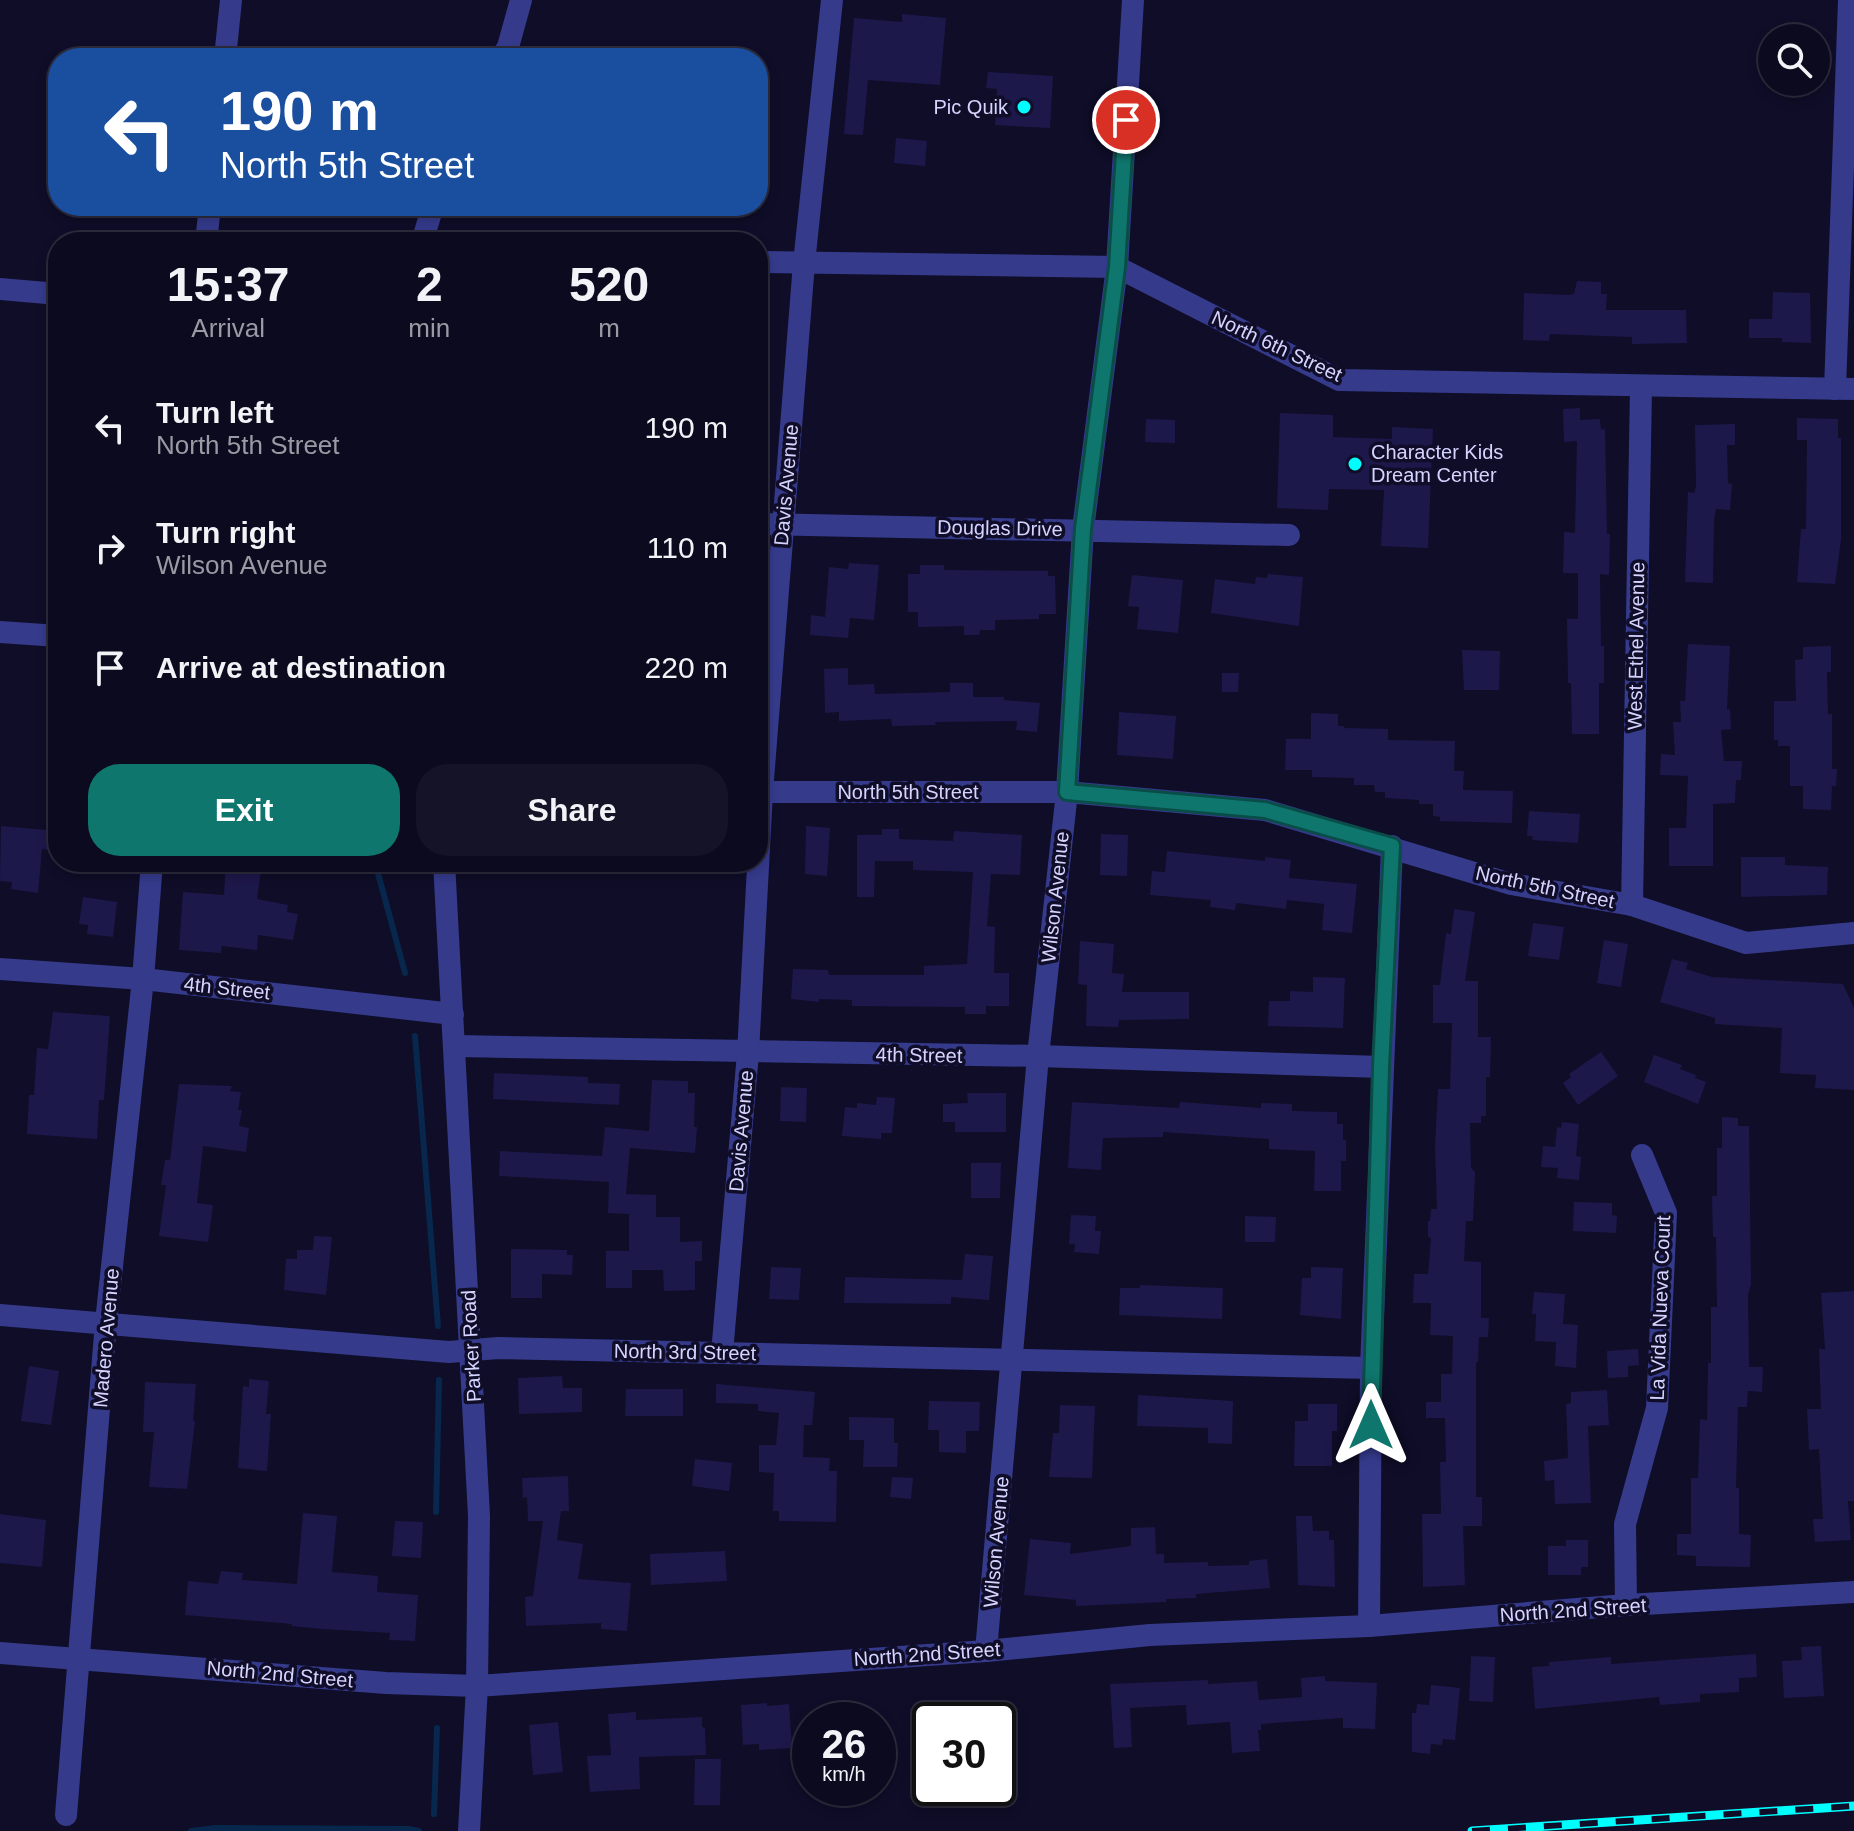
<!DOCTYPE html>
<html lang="en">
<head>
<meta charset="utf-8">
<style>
	:root { --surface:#0b0a1e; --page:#141327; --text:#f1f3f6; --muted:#9a9aa4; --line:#2b2b3c; --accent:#0f766e }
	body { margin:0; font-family:Arial,sans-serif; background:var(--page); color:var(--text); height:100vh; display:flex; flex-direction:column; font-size:30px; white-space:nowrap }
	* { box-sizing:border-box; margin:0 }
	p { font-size:26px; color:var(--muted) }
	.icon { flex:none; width:44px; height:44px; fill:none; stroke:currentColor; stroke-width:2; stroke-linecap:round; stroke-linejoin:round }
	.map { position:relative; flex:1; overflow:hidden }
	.drawer { position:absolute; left:48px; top:232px; width:720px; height:640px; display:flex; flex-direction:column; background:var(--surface); border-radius:32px; box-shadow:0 4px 12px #0003,0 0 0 2px var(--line) }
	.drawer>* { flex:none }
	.banner { position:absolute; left:48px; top:48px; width:720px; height:168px; border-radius:32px; box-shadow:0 4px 12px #0003,0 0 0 2px var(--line); background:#1a4fa0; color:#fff; overflow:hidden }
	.tools { position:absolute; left:1758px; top:24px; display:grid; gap:16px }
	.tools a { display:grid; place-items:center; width:72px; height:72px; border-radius:50%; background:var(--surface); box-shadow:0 4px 12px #0003,0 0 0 2px var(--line); font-size:40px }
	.speed { position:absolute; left:792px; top:1702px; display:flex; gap:16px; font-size:40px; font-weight:700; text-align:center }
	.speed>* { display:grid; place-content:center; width:104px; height:104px; border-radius:50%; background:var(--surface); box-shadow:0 4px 12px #0003,0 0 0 2px var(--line); line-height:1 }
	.speed small { font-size:20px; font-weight:400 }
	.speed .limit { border:4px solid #111; border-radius:12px; background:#fff; color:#111 }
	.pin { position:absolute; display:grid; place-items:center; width:68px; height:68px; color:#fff; margin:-34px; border:4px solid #fff; border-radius:50%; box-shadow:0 2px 8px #0007 }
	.me { position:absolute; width:88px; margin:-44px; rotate:0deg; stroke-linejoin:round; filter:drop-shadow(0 0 6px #0008) }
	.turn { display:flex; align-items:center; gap:28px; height:168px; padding:0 40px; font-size:36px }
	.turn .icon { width:104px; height:104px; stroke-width:2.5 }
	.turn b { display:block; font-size:56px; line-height:68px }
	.eta { display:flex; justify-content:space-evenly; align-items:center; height:136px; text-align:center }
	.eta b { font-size:48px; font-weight:700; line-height:56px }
	.cta { display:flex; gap:16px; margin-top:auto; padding:16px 40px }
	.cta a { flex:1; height:92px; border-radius:32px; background:var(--accent); color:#fff; font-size:32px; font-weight:700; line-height:92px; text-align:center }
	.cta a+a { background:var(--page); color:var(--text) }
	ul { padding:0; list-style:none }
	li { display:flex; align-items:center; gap:24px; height:120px; padding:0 40px }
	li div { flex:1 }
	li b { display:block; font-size:30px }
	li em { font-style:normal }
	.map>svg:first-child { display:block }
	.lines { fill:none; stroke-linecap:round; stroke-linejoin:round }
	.stream { stroke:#08274c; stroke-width:6 }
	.building { fill:#1d184a }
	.minor { stroke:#353a8b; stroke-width:22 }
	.rail-casing { stroke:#00feff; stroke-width:9 }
	.rail { stroke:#0f0d28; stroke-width:6; stroke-dasharray:18; stroke-linecap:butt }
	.route-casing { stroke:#0a4d48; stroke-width:20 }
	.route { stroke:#0f766e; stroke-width:14 }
	.poi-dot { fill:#00feff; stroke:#0f0d28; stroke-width:3 }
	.labels { text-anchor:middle; stroke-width:7; stroke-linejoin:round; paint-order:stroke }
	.poi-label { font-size:20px; fill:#d5d4ff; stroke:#0f0d28; text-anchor:end }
	.street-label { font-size:20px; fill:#d5d4ff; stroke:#0f0d28 }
</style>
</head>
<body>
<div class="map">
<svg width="1854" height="1831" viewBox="0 0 1854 1831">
	<rect width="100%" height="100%" fill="#0f0d28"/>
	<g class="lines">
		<!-- stream -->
		<g class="stream">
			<path d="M375 862 405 973"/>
			<path d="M415 1036 438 1326"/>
			<path d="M436 1512 439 1380"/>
			<path d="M434 1814 437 1728"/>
			<path d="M191 1831 216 1828 409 1829 419 1831"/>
		</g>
	</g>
	<!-- building -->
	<g class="building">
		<path d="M902 14 946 18 940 85 868 80 863 135 844 134 854 18 902 22Z"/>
		<path d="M988 72 1053 76 1050 128 995 125 997 89 986 88Z"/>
		<path d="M896 138 927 141 925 166 894 163Z"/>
		<path d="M1577 281 1601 282V294H1607L1606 310H1686L1687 343 1632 344V337L1550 334 1549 341 1523 340 1524 293 1568 295 1574 294Z"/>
		<path d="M1773 292 1810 293 1811 343 1782 342V338H1749V319H1772Z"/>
		<path d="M1580 408V420L1600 419 1601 430 1605 429 1607 534H1610L1609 575 1600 574 1601 646H1604V683H1599V734H1572L1571 683H1568L1567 619H1578V573H1563L1564 532 1575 533 1577 441 1564 442 1563 409Z"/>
		<path d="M1280 413 1333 415V437L1392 439V427L1433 429 1428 548 1381 546 1384 490 1329 489 1328 510 1277 508Z"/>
		<path d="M1797 418 1838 419V438H1841V540L1835 584 1797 582 1801 529H1806L1807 440H1797Z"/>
		<path d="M1146 419 1175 420V443L1145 442Z"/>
		<path d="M1735 424V445H1727L1728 483 1732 484 1730 510 1716 509 1714 520 1713 583 1685 582 1688 492 1694 493 1696 486 1695 425Z"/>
		<path d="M849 563 879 565 874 620 850 618 848 638 810 635 811 615 825 617 829 567 848 569Z"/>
		<path d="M920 565H944V570L1048 571V576H1055L1056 614H1039V619L995 620V630H980L979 635H964V626L918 627V612H908V574H920Z"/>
		<path d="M1268 574 1303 577 1299 626 1211 613 1215 579 1255 584 1256 577 1267 578Z"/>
		<path d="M1132 575 1183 580 1178 633 1137 629 1139 607 1128 606Z"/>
		<path d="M1688 644 1730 646 1727 710 1730 709 1731 729 1721 730 1724 761H1742L1741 780H1736L1735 803 1713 804V866H1669V828H1686L1688 776 1660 775 1661 754 1675 755 1673 722H1681L1680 701H1685Z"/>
		<path d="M1831 646V672H1827L1828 714H1832V769H1837L1836 786H1832L1831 810 1803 809V786H1790V746H1778V740H1774V701H1796L1795 660 1803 659V647Z"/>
		<path d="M1462 650 1500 651 1499 690H1464Z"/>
		<path d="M848 668V685L874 684 875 694 950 692V683H973V697H1004V700L1040 703 1037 732 1016 730 1017 721 935 722 936 725 892 726 891 719 839 721V712L825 713 824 669Z"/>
		<path d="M1222 673H1239L1238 692H1222Z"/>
		<path d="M1119 712 1176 716 1173 759 1117 755Z"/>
		<path d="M1311 713 1338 714V726H1344V728L1388 729V740L1455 741 1454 771H1464L1463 790 1513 791 1512 823 1440 821V817L1433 816V804H1419V800L1385 798V792H1375L1374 785H1354V778L1312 777V770H1285L1286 739H1311Z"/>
		<path d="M1529 811 1580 814 1578 843 1532 840 1533 836H1527Z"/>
		<path d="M1 826 58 831 57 851 42 849 38 893 11 889 12 882 0 881Z"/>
		<path d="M806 826 830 828 827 876 805 874Z"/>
		<path d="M882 829H899V839L953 841 954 831 1022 835 1020 875 991 874 987 926 995 927 994 973H1009V1006H986V1014H965V1007L852 1006V1000L819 999V1002L791 999 793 969 828 970 829 975H924V966L967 964 973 872 913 870V861H875L874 897H857V835H882Z"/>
		<path d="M1101 834 1128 835 1127 876 1100 875Z"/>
		<path d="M1167 851 1265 861V857L1291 860 1289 878 1357 884 1352 933 1322 930 1324 904 1287 900 1286 909 1236 903 1235 910 1210 907 1211 900 1150 895 1152 871 1165 872Z"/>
		<path d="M1741 857H1785V865L1828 867 1827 895 1741 897Z"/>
		<path d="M226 862H262L257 899 288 905 287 912 298 914 293 940 258 935 257 950 222 946 221 953 179 950 183 892 224 895Z"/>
		<path d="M83 897 117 902 113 937 87 934 88 925 79 924Z"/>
		<path d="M1454 909 1475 912 1465 981H1478V1037H1491L1490 1077H1486V1116H1481V1123H1470L1471 1168 1475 1172 1473 1221H1466L1464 1261 1481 1262V1318H1489L1488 1337H1479L1478 1362H1476V1497H1482V1526H1463L1465 1585 1423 1587 1422 1514H1441L1440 1462H1446L1445 1418H1426V1402H1441V1374H1452L1453 1336 1430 1335 1431 1303H1413L1414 1274H1428L1431 1238 1428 1237V1221H1430L1431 1209H1437L1435 1147 1438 1089H1450L1452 1023H1433V985H1440L1446 933 1451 934Z"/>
		<path d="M1533 923 1564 927 1559 960 1528 956Z"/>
		<path d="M1604 940 1628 944 1621 987 1597 983Z"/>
		<path d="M1080 941 1114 944 1112 973 1124 974 1122 992H1189V1019L1119 1020 1118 1027 1086 1026 1087 985 1078 984Z"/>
		<path d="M1672 959 1688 963 1686 969 1712 977 1843 984 1854 1008V1090L1815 1088 1816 1075 1780 1073 1782 1028 1715 1024V1018L1660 1002Z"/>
		<path d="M1313 977 1345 978 1343 1028 1268 1026 1269 1001H1290V991L1313 992Z"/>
		<path d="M53 1012 110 1016 104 1100H99L97 1139 27 1134 29 1095H34L37 1048 48 1049Z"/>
		<path d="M1601 1052 1618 1076 1578 1105 1563 1083 1571 1077 1569 1074Z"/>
		<path d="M1654 1055 1682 1065 1680 1069 1696 1075 1695 1078 1706 1082 1698 1104 1644 1082Z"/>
		<path d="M494 1073 588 1077V1083L620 1084 619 1105 493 1099Z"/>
		<path d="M652 1080 688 1081V1093H695L694 1127H697L695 1153 630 1148 626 1194 656 1195V1217H680V1242L702 1241V1261H695V1290L664 1291 663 1270H632V1288H606V1251H629V1214L608 1213 609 1182 499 1176 500 1151 602 1156 605 1127 649 1131Z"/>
		<path d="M179 1084 232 1086 230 1091 241 1092 238 1110H242L239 1126 249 1128 246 1152 203 1146 197 1203 213 1205 208 1242 159 1236 166 1185H161L165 1160H170Z"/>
		<path d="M781 1087 807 1088 806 1122 780 1121Z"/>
		<path d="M967 1093H1006V1132H955V1122H943V1104L968 1103Z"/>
		<path d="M877 1097 895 1098 892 1133H881V1139L842 1136 845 1107 857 1108V1103L876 1105Z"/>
		<path d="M1072 1102 1179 1108 1180 1102 1261 1108V1103L1292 1104V1111L1337 1112V1124H1343V1140H1346V1161H1341V1191H1314L1315 1151 1269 1149V1139L1163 1132V1137L1103 1138 1101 1170 1068 1168Z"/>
		<path d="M1722 1117 1738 1118V1126H1749L1751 1284 1748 1295 1749 1367H1763L1762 1392 1748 1391 1747 1407H1738L1736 1488H1739V1534L1751 1535 1750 1567 1696 1566V1556L1677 1555V1534H1691V1478H1698L1700 1419 1707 1420 1708 1363H1711V1307H1717L1716 1237H1713L1712 1196H1717V1148H1722Z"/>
		<path d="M1562 1122 1579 1124 1576 1156 1581 1157 1579 1180 1557 1178 1558 1168 1541 1167 1543 1146 1555 1147 1557 1127 1561 1128Z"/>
		<path d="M971 1163H1001L1000 1198H971Z"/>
		<path d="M1574 1202 1612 1203V1215L1617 1216 1616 1233 1573 1231Z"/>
		<path d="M1071 1215 1096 1216 1095 1231H1101L1099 1254 1074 1252 1075 1244H1069Z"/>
		<path d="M1245 1216 1276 1217 1275 1242H1245Z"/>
		<path d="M314 1236 332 1237 326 1295 284 1290 286 1259H297V1250H313Z"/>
		<path d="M511 1249 567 1250V1255H573L572 1275 542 1274V1298H511Z"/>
		<path d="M965 1254 993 1256 989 1300 951 1297V1304L844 1303 845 1277 962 1280Z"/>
		<path d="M771 1267 801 1268 799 1300 769 1299Z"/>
		<path d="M1311 1267 1343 1268 1341 1319 1300 1315 1302 1278H1311Z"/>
		<path d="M1140 1285 1223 1288 1222 1319 1119 1315 1120 1288H1140Z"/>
		<path d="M1854 1291V1501H1848L1851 1540 1815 1542 1813 1519H1823L1819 1449 1809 1450 1807 1409H1821L1819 1349H1825L1821 1293Z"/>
		<path d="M1534 1292 1565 1294 1563 1324 1578 1325 1576 1368 1555 1366 1556 1342 1535 1341 1536 1314H1532Z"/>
		<path d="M1638 1349 1639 1365 1628 1366V1377L1608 1378 1607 1351Z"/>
		<path d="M29 1366 59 1371 51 1425 21 1421Z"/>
		<path d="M562 1376 563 1388H582V1412L519 1414 518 1378Z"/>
		<path d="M249 1379 269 1381 266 1414H271L267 1471 238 1468 243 1386 249 1387Z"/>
		<path d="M145 1382 196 1384 193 1421H195L187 1489 149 1487 154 1432H143Z"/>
		<path d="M716 1384 815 1392 812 1425H804L803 1457 830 1458 829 1471H837L836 1522 779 1521V1511H773L774 1473 759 1472V1445H776L779 1413 758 1411V1404L716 1403Z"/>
		<path d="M626 1389H683V1416H625Z"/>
		<path d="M1607 1390 1609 1425 1588 1426 1591 1503 1555 1504 1554 1480 1545 1481 1544 1461 1568 1458 1566 1404 1571 1403V1392Z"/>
		<path d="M1138 1395 1233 1401 1232 1444 1208 1443V1428L1137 1426Z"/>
		<path d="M929 1401 980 1402 979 1431H966V1453L939 1452V1430H928Z"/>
		<path d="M1308 1404H1337V1431H1332V1466H1294L1295 1421H1308Z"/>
		<path d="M1060 1405 1095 1406 1092 1478 1049 1477 1053 1433H1059Z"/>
		<path d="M849 1417 894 1418V1443H898L897 1467H863L864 1440H849Z"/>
		<path d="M695 1459 732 1463 729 1491 692 1486Z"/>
		<path d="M568 1476 569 1511H561L557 1540 583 1544 578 1579 631 1583 627 1631 601 1629V1623L526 1626 525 1597 533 1596 543 1521H528L527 1497 523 1498 522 1478Z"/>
		<path d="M892 1477 913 1478 911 1499 890 1497Z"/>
		<path d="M303 1513 337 1516 332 1572 378 1576 377 1592 418 1595 415 1641 389 1640 390 1633 323 1629 291 1626 292 1624 185 1615 188 1581 218 1584 221 1571 243 1573 242 1580 297 1584Z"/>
		<path d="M0 1514 46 1520 42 1567 0 1563Z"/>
		<path d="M1296 1516H1312L1313 1531H1329V1540H1334L1335 1587 1298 1585Z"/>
		<path d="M395 1521 423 1522 421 1558 392 1556Z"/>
		<path d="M1155 1527 1156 1554H1164V1563L1208 1562V1566L1249 1565V1561L1267 1559 1270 1588 1196 1594V1598L1166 1599V1602L1076 1606V1600L1024 1595 1030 1539 1071 1543 1070 1554 1131 1546V1528Z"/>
		<path d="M1566 1540H1588V1567H1581V1575H1548V1546H1566Z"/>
		<path d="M725 1551 727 1581 651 1585 650 1554Z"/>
		<path d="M1821 1646 1824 1696 1784 1698 1782 1661 1802 1660 1801 1647Z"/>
		<path d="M1756 1654 1757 1677 1739 1678V1692L1700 1694V1702L1660 1705 1659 1697 1535 1709 1532 1667 1549 1666V1662L1611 1657V1664Z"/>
		<path d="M1471 1656 1495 1657 1493 1702 1469 1701Z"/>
		<path d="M1325 1676V1681L1377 1683 1375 1729 1343 1728V1718L1261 1724V1730H1258L1260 1751 1232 1753 1230 1722 1187 1725 1186 1705 1130 1708 1132 1747 1114 1748 1110 1684 1208 1680V1684L1257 1681 1259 1700 1302 1697 1301 1678Z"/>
		<path d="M1431 1685 1460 1688 1455 1740 1443 1739 1442 1745 1431 1744 1430 1754 1412 1752V1713H1416L1417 1704 1429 1705Z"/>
		<path d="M767 1703V1706L789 1704 792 1748 759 1750V1744L743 1745 741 1705Z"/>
		<path d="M636 1712V1720L702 1717V1727L705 1728 706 1755 639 1757 640 1789 590 1792 587 1756 611 1755 608 1714Z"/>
		<path d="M558 1722 563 1772 533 1775 529 1725Z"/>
		<path d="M695 1759H721L720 1805H694Z"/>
	</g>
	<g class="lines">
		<!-- minor -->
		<g class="minor">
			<path d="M225 58 231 0"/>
			<path d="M501 58 508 47 521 0"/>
			<path d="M206 242 210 206"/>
			<path d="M422 242 433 206"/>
			<path d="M758 262 1117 267 1339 380 1854 389"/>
			<path d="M0 289 58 294"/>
			<path d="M1835 389 1849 0"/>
			<path d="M758 524 1289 535"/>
			<path d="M0 632 58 636"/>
			<path d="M758 792H1067L1265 810 1511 884 1632 905 1746 943 1854 933"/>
			<path d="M444 862 479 1516 477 1686 469 1831"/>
			<path d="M1632 905 1641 387"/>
			<path d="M0 969 143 979 453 1014"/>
			<path d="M456 1046 1038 1056 1381 1067"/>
			<path d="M0 1315 449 1352 498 1348 1371 1368"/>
			<path d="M722 1353 748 1053 762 792 804 263 832 0"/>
			<path d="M1626 1605 1625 1524 1657 1408 1666 1213 1642 1155"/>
			<path d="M1369 1626 1371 1368 1392 846"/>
			<path d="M986 1651 1038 1056 1067 792 1083 529 1117 267 1133 0"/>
			<path d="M0 1653 386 1683 477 1686 986 1651 1150 1635 1369 1626 1626 1605 1854 1592"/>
			<path d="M66 1815 106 1322 143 979 152 862"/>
		</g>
		<defs>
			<path id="rail" d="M1472 1831 1854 1806"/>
		</defs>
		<!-- rail casing -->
		<use href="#rail" class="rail-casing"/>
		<!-- rail -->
		<use href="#rail" class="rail"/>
	</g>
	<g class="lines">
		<defs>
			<path id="route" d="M1126 120 1117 267 1083 529 1067 792 1265 810 1392 846 1381 1067 1371 1425"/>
		</defs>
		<!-- route casing -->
		<use href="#route" class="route-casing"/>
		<!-- route -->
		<use href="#route" class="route"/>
	</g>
	<!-- markers -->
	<g class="poi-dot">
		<circle cx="1024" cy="107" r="8"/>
		<circle cx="1355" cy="464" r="8"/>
	</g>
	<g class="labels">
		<!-- poi labels -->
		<g class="poi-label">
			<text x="1008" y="114">Pic Quik</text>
			<text x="1371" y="459" text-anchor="start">Character Kids<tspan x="1371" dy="23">Dream Center</tspan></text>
		</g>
		<!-- street labels -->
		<g class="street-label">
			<text transform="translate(1277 346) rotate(25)" y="7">North 6th Street</text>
			<text transform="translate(786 485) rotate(-85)" y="7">Davis Avenue</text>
			<text transform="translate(1000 528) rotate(1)" y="7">Douglas Drive</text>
			<text transform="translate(1636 646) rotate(-89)" y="7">West Ethel Avenue</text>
			<text x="908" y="799">North 5th Street</text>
			<text transform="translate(1545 887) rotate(12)" y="7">North 5th Street</text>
			<text transform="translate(1055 897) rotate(-84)" y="7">Wilson Avenue</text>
			<text transform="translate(227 988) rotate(6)" y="7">4th Street</text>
			<text transform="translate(919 1055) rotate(1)" y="7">4th Street</text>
			<text transform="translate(741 1131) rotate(-85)" y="7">Davis Avenue</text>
			<text transform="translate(1660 1308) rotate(-88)" y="7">La Vida Nueva Court</text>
			<text transform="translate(106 1338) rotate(-85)" y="7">Madero Avenue</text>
			<text transform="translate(471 1346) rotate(-93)" y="7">Parker Road</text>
			<text transform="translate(685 1352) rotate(1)" y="7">North 3rd Street</text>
			<text transform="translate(996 1542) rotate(-85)" y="7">Wilson Avenue</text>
			<text transform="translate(1573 1610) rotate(-4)" y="7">North 2nd Street</text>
			<text transform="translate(927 1654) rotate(-4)" y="7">North 2nd Street</text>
			<text transform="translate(280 1674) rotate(5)" y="7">North 2nd Street</text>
		</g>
	</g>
</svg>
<div class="tools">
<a><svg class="icon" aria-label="search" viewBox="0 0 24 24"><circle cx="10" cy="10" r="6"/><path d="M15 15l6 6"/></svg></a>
</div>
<div class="speed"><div>26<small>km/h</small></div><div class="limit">30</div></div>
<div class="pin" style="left:1126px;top:120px;background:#d93025"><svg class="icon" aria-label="arrive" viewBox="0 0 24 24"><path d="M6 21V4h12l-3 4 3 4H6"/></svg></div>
<svg class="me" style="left:1371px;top:1425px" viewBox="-20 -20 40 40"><path d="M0-17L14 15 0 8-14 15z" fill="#0f766e" stroke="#fff" stroke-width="4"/></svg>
<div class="banner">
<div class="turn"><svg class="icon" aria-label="left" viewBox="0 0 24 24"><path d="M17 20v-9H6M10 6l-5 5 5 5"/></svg><div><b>190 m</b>North 5th Street</div></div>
</div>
<section class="drawer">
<div class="eta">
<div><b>15:37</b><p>Arrival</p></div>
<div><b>2</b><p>min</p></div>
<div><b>520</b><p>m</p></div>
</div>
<ul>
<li><svg class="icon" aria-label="left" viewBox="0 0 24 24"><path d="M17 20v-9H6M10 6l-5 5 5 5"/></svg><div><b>Turn left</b><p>North 5th Street</p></div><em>190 m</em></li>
<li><svg class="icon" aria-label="right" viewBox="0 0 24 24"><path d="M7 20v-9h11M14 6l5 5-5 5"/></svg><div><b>Turn right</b><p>Wilson Avenue</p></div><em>110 m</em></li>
<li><svg class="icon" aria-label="arrive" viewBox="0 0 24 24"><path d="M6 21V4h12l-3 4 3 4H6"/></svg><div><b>Arrive at destination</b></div><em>220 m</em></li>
</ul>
<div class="cta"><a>Exit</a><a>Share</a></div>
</section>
</div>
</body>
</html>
